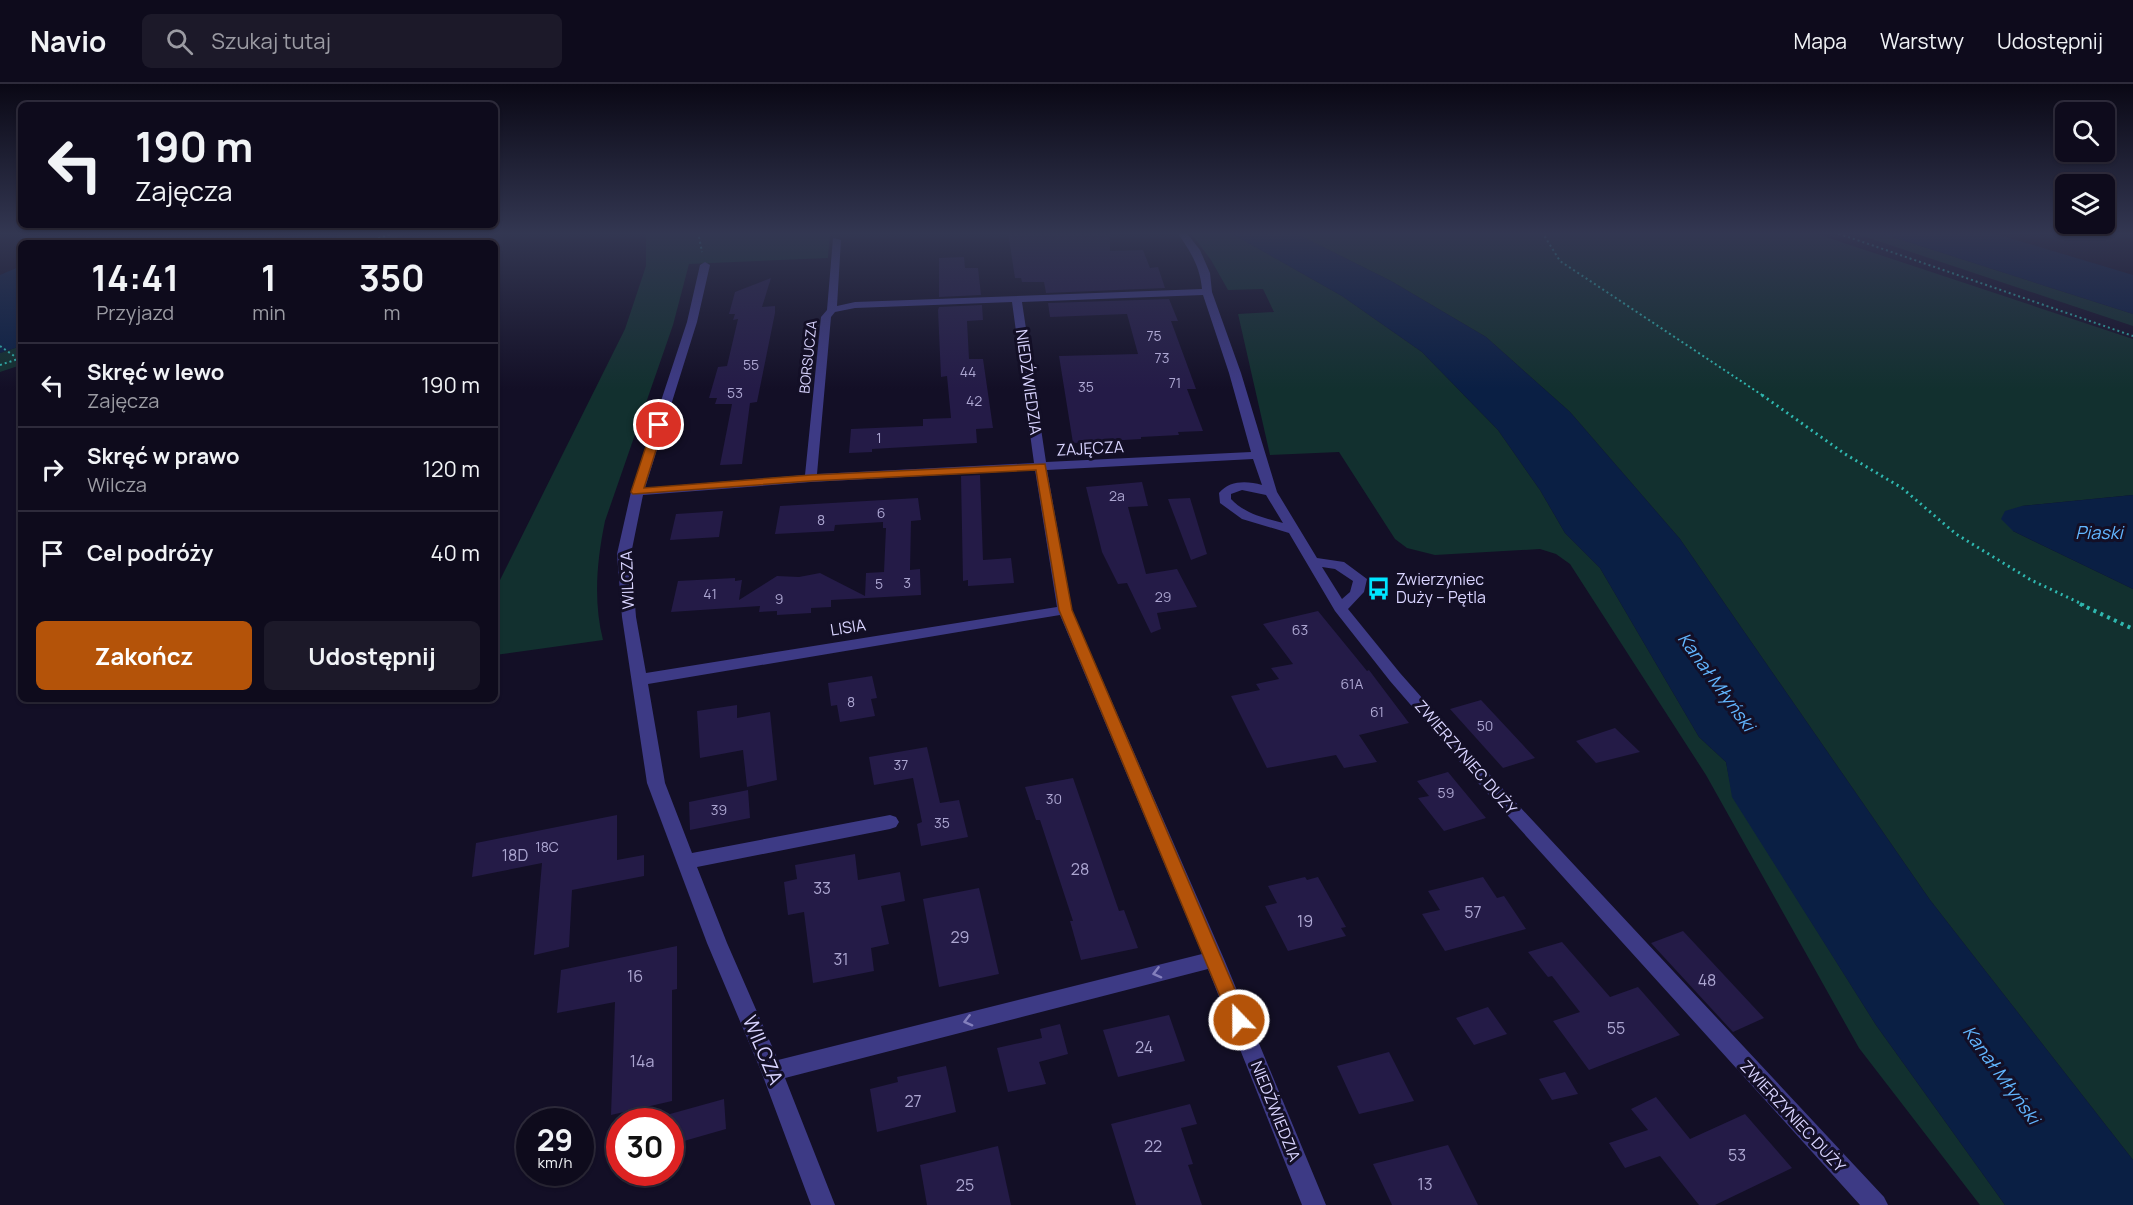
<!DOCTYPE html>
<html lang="pl">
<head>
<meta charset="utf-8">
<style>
	:root { --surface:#0e0b1c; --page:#1c1929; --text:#f1f3f6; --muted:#9b9ba3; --line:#2e2b3b; --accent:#b45309 }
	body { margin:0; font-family:Manrope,sans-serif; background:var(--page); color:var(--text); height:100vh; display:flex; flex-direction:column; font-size:22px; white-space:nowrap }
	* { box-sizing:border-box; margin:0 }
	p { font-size:20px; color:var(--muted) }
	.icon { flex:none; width:33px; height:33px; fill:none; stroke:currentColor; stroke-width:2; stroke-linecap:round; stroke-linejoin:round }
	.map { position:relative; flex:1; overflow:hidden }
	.sheet { position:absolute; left:18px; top:156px; width:480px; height:462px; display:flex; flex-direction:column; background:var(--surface); border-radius:9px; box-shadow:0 2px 4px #0004,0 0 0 2px var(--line) }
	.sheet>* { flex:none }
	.guide { position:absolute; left:18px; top:18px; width:480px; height:126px; border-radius:9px; box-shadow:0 2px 4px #0004,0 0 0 2px var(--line); background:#0e0b1c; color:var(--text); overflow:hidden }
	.fabs { position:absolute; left:2055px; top:18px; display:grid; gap:12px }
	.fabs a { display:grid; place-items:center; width:60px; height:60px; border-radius:9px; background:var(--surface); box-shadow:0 2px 4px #0004,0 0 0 2px var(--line); font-size:30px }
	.speed { position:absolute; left:516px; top:1024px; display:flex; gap:12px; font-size:30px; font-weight:700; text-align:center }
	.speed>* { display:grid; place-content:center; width:78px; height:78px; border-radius:50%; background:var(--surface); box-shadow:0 2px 4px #0004,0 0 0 2px var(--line); line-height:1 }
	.speed small { font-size:15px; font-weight:400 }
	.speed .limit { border:9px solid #d22; background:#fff; color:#111 }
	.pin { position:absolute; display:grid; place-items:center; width:51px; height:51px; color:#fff; margin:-26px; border:3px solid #fff; border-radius:50%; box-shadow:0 2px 6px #0007 }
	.me { position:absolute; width:66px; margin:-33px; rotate:338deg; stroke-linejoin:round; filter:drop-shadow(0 0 4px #0008) }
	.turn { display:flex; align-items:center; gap:21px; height:126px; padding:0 18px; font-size:27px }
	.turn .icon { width:78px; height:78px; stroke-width:2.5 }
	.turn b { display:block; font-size:42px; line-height:51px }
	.eta { display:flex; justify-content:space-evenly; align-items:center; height:102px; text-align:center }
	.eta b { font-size:36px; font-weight:700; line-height:42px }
	.cta { display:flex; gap:12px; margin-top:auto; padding:12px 18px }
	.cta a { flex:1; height:69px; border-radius:9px; background:var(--accent); color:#fff; font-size:24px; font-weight:700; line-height:69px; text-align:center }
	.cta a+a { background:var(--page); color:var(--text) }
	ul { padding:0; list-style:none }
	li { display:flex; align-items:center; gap:18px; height:84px; padding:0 18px; border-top:2px solid var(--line) }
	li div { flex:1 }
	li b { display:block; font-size:22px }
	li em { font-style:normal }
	header { display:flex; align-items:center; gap:36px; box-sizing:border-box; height:84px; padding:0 30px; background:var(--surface); border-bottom:2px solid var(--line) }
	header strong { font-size:28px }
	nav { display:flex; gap:33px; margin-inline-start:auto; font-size:21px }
	.search { width:420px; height:54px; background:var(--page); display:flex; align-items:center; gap:15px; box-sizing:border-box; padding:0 21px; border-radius:9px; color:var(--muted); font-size:22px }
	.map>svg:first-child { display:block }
	.green { fill:#12302f }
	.water { fill:#0a1f44 }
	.building { fill:#241b47 }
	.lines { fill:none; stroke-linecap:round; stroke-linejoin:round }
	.path-far2 { stroke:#2fb8b0; stroke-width:2; stroke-dasharray:2 3; stroke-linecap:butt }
	.path-far1 { stroke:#2fb8b0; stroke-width:3; stroke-dasharray:2 4; stroke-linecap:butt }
	.path { stroke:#2fb8b0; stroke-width:4; stroke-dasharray:3 4.5; stroke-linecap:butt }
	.minor { fill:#3d3a85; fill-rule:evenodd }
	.oneway { stroke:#837fbc }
	.route { fill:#b45309; stroke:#753606; stroke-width:1.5 }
	.labels { text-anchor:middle; stroke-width:6; stroke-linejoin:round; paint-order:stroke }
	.number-label { font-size:14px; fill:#aca6d1 }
	.far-street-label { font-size:14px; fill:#d9d4ff; stroke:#130f26 }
	.street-label { font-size:16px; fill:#d9d4ff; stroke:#130f26 }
	.poi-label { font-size:16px; fill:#d9d4ff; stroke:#130f26; text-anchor:start }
	.near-number-label { font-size:16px; fill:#aca6d1 }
	.water-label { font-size:18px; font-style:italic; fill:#62b6ff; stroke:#130f26 }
	.near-street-label { font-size:20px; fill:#d9d4ff; stroke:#130f26 }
</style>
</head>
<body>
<header>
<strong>Navio</strong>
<div class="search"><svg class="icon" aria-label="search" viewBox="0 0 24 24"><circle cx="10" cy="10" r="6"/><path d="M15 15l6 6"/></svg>Szukaj tutaj</div>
<nav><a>Mapa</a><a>Warstwy</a><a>Udostępnij</a></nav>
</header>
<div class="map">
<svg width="2133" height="1121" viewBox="0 0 2133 1121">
	<rect width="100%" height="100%" fill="#130f26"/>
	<!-- green -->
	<g class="green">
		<path d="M352 148H430L410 149 381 159H320Z"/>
		<path d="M646 148H830L828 174 689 180 673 241 605 437C597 476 593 517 603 556L495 571V506L625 245 646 182Z"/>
		<path d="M1190 148H1229L1342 212 1422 268 1498 346 1540 406 1565 449 1600 484 1699 653 1726 678 1733 713 1876 941 2005 1121H1980L1859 964 1706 691 1570 480 1556 470 1540 465 1435 471 1407 464 1395 455 1339 368 1270 371 1238 230 1274 228 1263 205 1228 206 1211 176Z"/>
		<path d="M1293 148H1811L2133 255V411L2022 422 2013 447 2133 505V1076L1930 816 1680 455 1570 328 1486 253 1391 197Z"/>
		<path d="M1851 148H1877L2133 230V242Z"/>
		<path d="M21 262V281L0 288V269Z"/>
	</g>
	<!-- water -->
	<g class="water">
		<path d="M98 148H277L273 153 280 154 304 148H352L320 159H73Z"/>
		<path d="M1229 148H1293L1391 197 1486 253 1570 328 1680 455 1930 816 2133 1076V1121H2005L1876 941 1732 713 1726 678 1699 653 1600 484 1565 449 1540 406 1498 346 1422 268 1342 212Z"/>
		<path d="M1877 148H1990L2133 191V230Z"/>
		<path d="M21 182V262L0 269V191Z"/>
		<path d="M2133 411V505L2013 447 2001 435 2005 427 2022 422Z"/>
	</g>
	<!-- building -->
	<g class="building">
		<path d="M1008 148H1110V167L1143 166 1150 184 1158 183 1165 204 1046 209 1044 198H1022L1021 194H1015Z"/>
		<path d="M964 173 965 184H978L981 211 939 213V174Z"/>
		<path d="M771 194 762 223 775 222V229L757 318 750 319 742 380 720 381 732 320H715L717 314H709L718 283 727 282 738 235 733 236 735 230H729L735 208Z"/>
		<path d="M1169 215 1178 237H1171L1196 305H1187L1203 347 1178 348 1179 351 1141 353V355L1073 359 1059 272 1138 270 1127 230 1050 233 1048 219Z"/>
		<path d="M982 221 983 236 967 237 969 275H983L993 344 976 345 977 359 872 365V368L849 369 851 345 923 342V335L951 334 947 292 941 293 938 226 939 223Z"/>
		<path d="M980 391 983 476 1011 474 1014 499 968 502V496L963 497 961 392Z"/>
		<path d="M1142 398 1148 422 1128 423 1146 490 1177 485 1197 523 1157 529 1161 545 1151 549 1127 499 1118 500 1102 468 1086 403Z"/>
		<path d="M918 414 921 436 911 437 910 486 920 485 921 511 831 516V523L811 524V529L777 531V527L759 528 760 522 671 528 678 497 735 494V497L742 496 739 516 777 492 799 493 820 489 865 512 866 489 884 488 886 444H883V438L835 441 834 447 775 450 780 422Z"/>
		<path d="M1190 414 1207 470 1191 476 1168 415Z"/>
		<path d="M723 427 719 453 670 456 676 430Z"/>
		<path d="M1318 527 1367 587 1369 586 1409 639 1359 651 1377 678 1344 684 1336 671 1267 684 1231 612 1260 606 1256 600 1279 595 1271 584 1293 580 1263 540Z"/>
		<path d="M872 592 877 614 871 615 875 632 840 638 837 621 831 622 828 599Z"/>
		<path d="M1481 616 1535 674 1503 684 1450 625Z"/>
		<path d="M737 621V634L770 628 777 696 747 703 743 666 700 674 697 627Z"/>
		<path d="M1615 644 1640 668 1596 679 1576 657Z"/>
		<path d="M927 663 940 719 959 716 968 753 921 762 917 740 922 738 913 694 874 701 869 673Z"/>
		<path d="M1448 688 1486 734 1444 747 1418 714 1429 712 1417 697Z"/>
		<path d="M1073 694 1119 827 1124 826 1138 864 1081 876 1070 837H1073L1040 736H1036L1025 703Z"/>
		<path d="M748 706 750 734 690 746 689 718Z"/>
		<path d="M617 731V776L644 771V792L572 806 569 863 534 871 542 779 472 793 476 759Z"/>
		<path d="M855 770 858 796 900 788 905 817 881 822 889 860 871 864 874 887 813 899 804 828 788 831 784 798 797 795 795 781Z"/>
		<path d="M1305 793 1307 796 1318 793 1346 843 1341 844 1346 852 1288 867 1265 822 1277 819 1268 802Z"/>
		<path d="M1483 793 1497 814 1504 812 1526 845 1445 867 1422 830 1440 826 1428 807Z"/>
		<path d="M979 804 999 890 939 903 923 815Z"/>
		<path d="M1683 847 1764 934 1733 948 1651 859Z"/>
		<path d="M1562 858 1610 913 1638 903 1680 951 1589 986 1553 937 1580 928 1552 892 1548 893 1528 868Z"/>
		<path d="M677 862V905L672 906V1017L611 1031 615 918 557 929 561 886Z"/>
		<path d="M1488 923 1507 950 1474 961 1456 934Z"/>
		<path d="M1169 931 1185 977 1118 993 1103 946Z"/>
		<path d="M1060 940 1068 970 1039 978 1046 1000 1008 1008 997 964 1042 954 1040 945Z"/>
		<path d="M1389 968 1414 1017 1359 1030 1337 982Z"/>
		<path d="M946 982 956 1028 877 1048 870 1005 898 998 897 993Z"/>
		<path d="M1565 988 1578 1010 1552 1016 1539 995Z"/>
		<path d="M1656 1013 1690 1055 1745 1030 1792 1084 1715 1121H1699L1660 1072 1625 1084 1609 1059 1648 1046 1631 1025Z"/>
		<path d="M724 1015 726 1045 670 1061V1030Z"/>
		<path d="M1190 1020 1197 1040 1181 1044 1193 1080 1188 1081 1202 1121H1136L1111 1040Z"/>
		<path d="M1448 1061 1478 1121H1392L1373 1080Z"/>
		<path d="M998 1062 1011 1121H927L920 1081Z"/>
	</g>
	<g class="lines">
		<!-- path-far2 -->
		<g class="path-far2">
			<path d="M698 148 702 168"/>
			<path d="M1542 148 1560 177 1765 313"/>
			<path d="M1834 148 2133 252"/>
			<path d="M364 159 397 148"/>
			<path d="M0 262 17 274"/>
			<path d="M0 281 21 274"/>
		</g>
		<!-- path-far1 -->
		<path class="path-far1" d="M1762 311 1845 370 1902 404 1956 450 2031 496 2084 521"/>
		<!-- path -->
		<path class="path" d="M2080 520 2133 545"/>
		<!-- minor -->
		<path class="minor" d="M1177 148H1186L1200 166 1210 189 1212 208 1241 289 1277 408 1317 474 1344 478 1367 495 1364 508 1348 525 1400 589 1492 693 1884 1113 1888 1121H1860L1480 701 1390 597 1335 527 1289 449 1242 435 1220 419 1219 409C1230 396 1247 397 1262 401L1253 375 1047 386 1072 526 1224 875 1326 1121H1302L1208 885 785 994 835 1121H811L761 987 707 859 647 699 622 533 617 470 631 408 687 238 700 181 705 178 710 181 697 238 645 404 805 391 821 233 827 226 833 154 841 156 837 222 855 218 1202 205C1200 182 1190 167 1177 148ZM1203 211 1229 289 1251 368 1046 378 1022 218ZM1012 218 1034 379 817 390 831 233 835 228 855 224ZM1035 386 1057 523 646 589 636 533 631 470 643 411 811 398ZM1242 406 1266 411 1283 439C1265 434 1245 430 1231 415V410ZM1322 483 1335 485 1353 497 1350 508 1342 515ZM1060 531 1202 870 778 976 727 859 697 783 890 745 896 743 899 738 896 733 890 731 692 769 665 699 648 600Z"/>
	</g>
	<!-- one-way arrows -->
	<defs><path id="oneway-chevron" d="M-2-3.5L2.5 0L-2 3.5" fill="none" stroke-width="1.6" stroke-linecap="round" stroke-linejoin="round" transform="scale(1.5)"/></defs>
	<g class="oneway">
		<use href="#oneway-chevron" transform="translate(1157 889) rotate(166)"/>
		<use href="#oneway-chevron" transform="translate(968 937) rotate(166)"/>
	</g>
	<!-- sky -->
	<linearGradient id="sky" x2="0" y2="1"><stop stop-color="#0a0815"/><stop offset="0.49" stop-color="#333752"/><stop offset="1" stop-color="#333752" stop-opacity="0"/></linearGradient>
	<rect width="2133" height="305" fill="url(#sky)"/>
	<!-- route -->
	<path class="route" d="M659 338 664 341 644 404 811 391 1045 380 1072 526 1248 936 1246 942 1239 945 1232 942 1230 936 1059 526 1036 386 811 397 633 410 631 408 653 341Z"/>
	<!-- icons -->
	<defs>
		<symbol id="bus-bare" viewBox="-9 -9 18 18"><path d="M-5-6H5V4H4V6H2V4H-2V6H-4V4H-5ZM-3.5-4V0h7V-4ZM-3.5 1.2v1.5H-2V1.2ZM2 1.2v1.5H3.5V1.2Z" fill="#00e5ff" stroke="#130f26" stroke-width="2.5" paint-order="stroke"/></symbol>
	</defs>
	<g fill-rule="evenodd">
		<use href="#bus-bare" x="1362" y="488" width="33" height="33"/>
	</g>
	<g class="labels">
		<!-- number labels -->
		<g class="number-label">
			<text x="1154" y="257">75</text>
			<text x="1162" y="279">73</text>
			<text x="751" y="286">55</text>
			<text x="968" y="293">44</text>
			<text x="1175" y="304">71</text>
			<text x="1086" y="308">35</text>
			<text x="735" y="314">53</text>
			<text x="974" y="322">42</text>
			<text x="879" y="359">1</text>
			<text x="1117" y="417">2a</text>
			<text x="881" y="434">6</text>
			<text x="821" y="441">8</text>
			<text x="907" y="504">3</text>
			<text x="879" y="505">5</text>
			<text x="710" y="515">41</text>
			<text x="1163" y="518">29</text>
			<text x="779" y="520">9</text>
			<text x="1300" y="551">63</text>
			<text x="1352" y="605">61A</text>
			<text x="851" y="623">8</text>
			<text x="1377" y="633">61</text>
			<text x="1485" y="647">50</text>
			<text x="901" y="686">37</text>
			<text x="1446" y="714">59</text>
			<text x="1054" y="720">30</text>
			<text x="719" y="731">39</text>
			<text x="942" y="744">35</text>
			<text x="547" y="768">18C</text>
		</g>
		<!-- far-street labels -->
		<g class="far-street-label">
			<text transform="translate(808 273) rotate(-84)" y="5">BORSUCZA</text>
		</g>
		<!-- street labels -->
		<g class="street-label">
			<text transform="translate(1029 298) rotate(82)" y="6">NIEDŹWIEDZIA</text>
			<text transform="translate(1090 364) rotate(-3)" y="6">ZAJĘCZA</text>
			<text transform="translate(627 496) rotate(-92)" y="6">WILCZA</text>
			<text transform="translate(848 543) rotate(-9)" y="6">LISIA</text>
			<text transform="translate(1466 673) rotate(49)" y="6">ZWIERZYNIEC DUŻY</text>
			<text transform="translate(1276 1027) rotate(68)" y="6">NIEDŹWIEDZIA</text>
			<text transform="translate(1793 1032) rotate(47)" y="6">ZWIERZYNIEC DUŻY</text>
		</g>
		<!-- poi labels -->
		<g class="poi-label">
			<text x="1396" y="501">Zwierzyniec<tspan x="1396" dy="18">Duży – Pętla</tspan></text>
		</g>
		<!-- near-number labels -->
		<g class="near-number-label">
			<text x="515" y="777">18D</text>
			<text x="1080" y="791">28</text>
			<text x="822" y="810">33</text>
			<text x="1473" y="834">57</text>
			<text x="1305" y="843">19</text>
			<text x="960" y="859">29</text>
			<text x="841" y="881">31</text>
			<text x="635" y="898">16</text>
			<text x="1707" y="902">48</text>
			<text x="1616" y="950">55</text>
			<text x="1144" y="969">24</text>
			<text x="642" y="983">14a</text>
			<text x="913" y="1023">27</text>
			<text x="1153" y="1068">22</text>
			<text x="1737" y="1077">53</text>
			<text x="1425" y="1106">13</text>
			<text x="965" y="1107">25</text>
		</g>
		<!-- water labels -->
		<g class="water-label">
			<text x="2099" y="455">Piaski</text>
			<text transform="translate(1716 598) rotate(54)" y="6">Kanał Młyński</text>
			<text transform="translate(2001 991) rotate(54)" y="6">Kanał Młyński</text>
		</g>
		<!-- near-street labels -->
		<g class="near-street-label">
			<text transform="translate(763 966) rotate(67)" y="7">WILCZA</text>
		</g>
	</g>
</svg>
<div class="fabs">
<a><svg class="icon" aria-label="search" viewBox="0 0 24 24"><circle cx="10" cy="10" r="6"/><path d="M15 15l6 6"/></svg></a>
<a><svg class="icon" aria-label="layers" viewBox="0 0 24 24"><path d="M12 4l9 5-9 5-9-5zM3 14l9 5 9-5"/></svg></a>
</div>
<div class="speed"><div>29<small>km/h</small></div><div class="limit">30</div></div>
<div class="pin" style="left:659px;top:341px;background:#d93025"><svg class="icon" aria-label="arrive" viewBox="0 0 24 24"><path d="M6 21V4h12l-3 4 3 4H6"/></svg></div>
<svg class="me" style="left:1239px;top:936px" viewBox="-20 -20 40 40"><circle r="17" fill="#b45309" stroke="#fff" stroke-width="3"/><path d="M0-11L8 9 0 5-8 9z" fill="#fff"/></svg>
<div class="guide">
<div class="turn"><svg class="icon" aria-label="left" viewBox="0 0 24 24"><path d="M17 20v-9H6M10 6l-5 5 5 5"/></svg><div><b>190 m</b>Zajęcza</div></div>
</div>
<section class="sheet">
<div class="eta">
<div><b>14:41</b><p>Przyjazd</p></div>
<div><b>1</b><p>min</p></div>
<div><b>350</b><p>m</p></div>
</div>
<ul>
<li><svg class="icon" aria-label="left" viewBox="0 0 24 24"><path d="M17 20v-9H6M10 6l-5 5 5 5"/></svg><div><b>Skręć w lewo</b><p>Zajęcza</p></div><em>190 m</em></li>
<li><svg class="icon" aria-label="right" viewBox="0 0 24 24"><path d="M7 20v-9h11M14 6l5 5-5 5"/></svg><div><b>Skręć w prawo</b><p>Wilcza</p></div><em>120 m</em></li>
<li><svg class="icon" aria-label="arrive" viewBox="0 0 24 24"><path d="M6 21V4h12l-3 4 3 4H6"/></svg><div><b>Cel podróży</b></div><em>40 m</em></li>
</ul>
<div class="cta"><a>Zakończ</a><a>Udostępnij</a></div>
</section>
</div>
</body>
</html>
